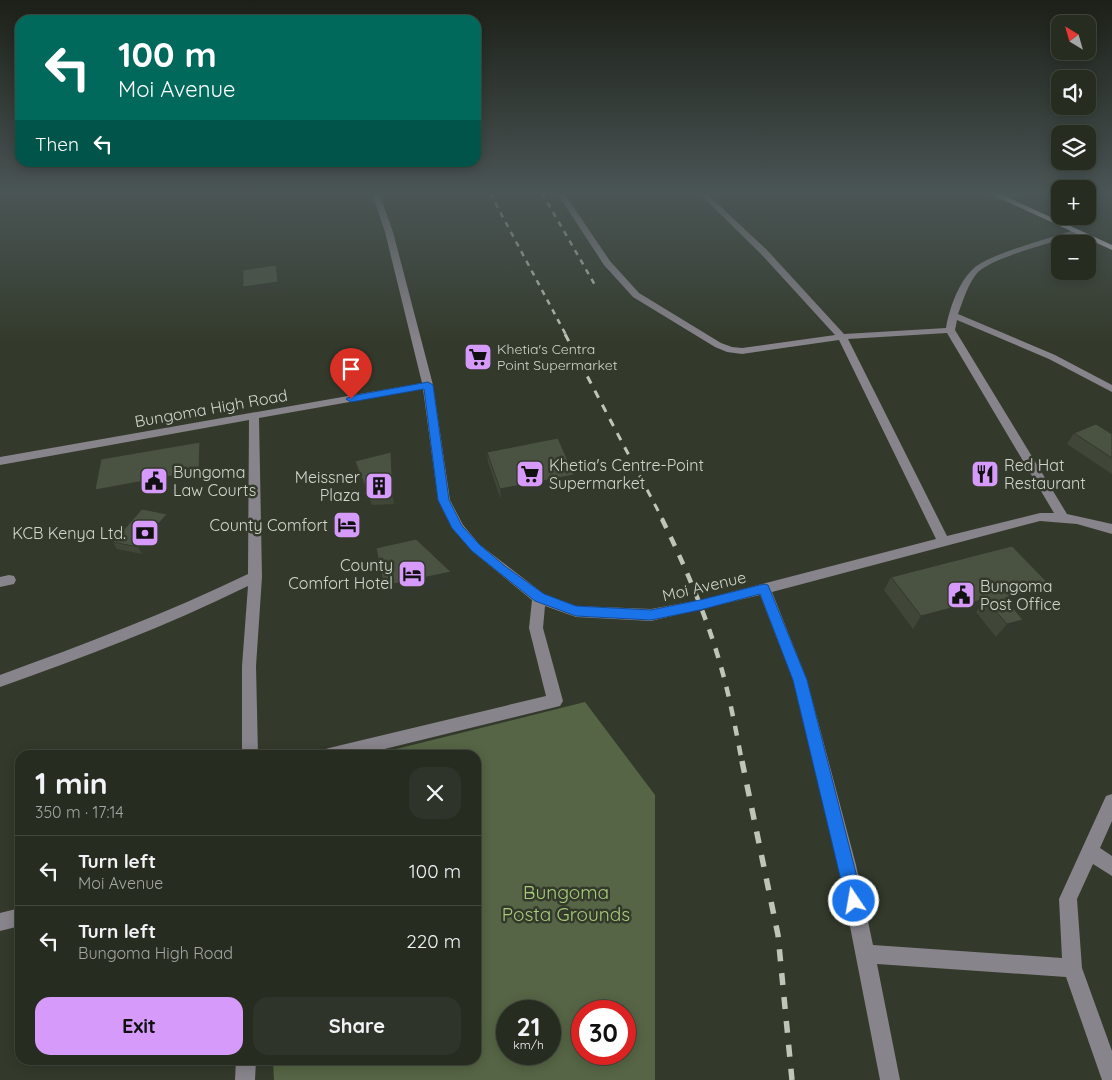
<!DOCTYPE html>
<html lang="en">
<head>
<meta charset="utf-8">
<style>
	:root { --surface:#262c20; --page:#2e3429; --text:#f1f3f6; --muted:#a4a7a5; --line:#42483e; --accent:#d69bfa }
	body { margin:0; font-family:Quicksand,sans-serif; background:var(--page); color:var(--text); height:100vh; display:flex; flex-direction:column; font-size:19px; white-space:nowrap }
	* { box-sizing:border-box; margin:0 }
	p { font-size:16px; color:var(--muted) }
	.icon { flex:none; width:28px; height:28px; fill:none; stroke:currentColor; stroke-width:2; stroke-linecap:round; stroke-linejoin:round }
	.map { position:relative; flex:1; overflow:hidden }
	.side { position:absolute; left:15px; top:750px; width:466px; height:315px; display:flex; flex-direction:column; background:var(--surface); border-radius:15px; box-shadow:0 2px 12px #0003,0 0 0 1px var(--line) }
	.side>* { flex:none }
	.banner { position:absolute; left:15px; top:15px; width:466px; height:152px; border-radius:15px; box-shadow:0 2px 12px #0003,0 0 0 1px var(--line); background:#00695c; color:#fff; overflow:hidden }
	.needle { width:32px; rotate:323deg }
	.buttons { position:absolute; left:1051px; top:15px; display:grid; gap:10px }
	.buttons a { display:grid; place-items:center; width:45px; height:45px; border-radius:10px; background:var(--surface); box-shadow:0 2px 12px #0003,0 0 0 1px var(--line); font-size:25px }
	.speed { position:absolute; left:496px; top:1000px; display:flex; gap:10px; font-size:25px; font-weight:700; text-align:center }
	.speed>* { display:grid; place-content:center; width:65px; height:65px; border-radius:50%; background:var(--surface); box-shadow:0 2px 12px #0003,0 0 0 1px var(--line); line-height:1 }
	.speed small { font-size:12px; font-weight:400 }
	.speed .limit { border:8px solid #d22; background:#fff; color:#111 }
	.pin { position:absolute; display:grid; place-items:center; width:42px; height:42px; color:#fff; margin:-51px -21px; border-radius:50% 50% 50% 0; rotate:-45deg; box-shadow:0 0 5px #0007 }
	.pin .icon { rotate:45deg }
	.me { position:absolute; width:55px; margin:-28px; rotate:348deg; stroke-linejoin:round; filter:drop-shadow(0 0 4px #0008) }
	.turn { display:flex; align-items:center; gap:18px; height:105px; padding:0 20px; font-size:22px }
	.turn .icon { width:65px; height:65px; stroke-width:2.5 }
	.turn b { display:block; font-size:35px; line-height:42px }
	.then { display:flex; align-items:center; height:48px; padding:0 20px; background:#0003; gap:10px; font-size:19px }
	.round { display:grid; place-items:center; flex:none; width:52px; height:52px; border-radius:15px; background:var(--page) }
	.headline { display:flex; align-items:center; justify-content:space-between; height:85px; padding:0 20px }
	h1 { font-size:30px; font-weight:700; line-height:38px }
	.primary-button { display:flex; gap:10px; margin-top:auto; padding:10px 20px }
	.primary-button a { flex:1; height:58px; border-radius:15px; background:var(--accent); color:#111; font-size:20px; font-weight:700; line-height:58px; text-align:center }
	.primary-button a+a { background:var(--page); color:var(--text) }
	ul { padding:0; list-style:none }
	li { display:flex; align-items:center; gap:15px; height:70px; padding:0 20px; border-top:1px solid var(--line) }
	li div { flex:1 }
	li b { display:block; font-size:19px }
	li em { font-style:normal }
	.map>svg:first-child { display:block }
	.green { fill:#566545; fill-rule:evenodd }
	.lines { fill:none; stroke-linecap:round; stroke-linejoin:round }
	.minor { fill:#88848b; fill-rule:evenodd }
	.major { fill:#d9d0e0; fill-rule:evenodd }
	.rail-far3 { stroke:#c0c5ba; stroke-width:2.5; stroke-dasharray:5.5 5.5; stroke-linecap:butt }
	.rail-far2 { stroke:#c0c5ba; stroke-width:3; stroke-dasharray:8 8; stroke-linecap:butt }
	.rail-far1 { stroke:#c0c5ba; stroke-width:4.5; stroke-dasharray:10 10; stroke-linecap:butt }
	.rail { stroke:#c0c5ba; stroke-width:5.5; stroke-dasharray:12 12; stroke-linecap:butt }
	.wall { fill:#404739 }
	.shaded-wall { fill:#34392e }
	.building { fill:#4a5242; stroke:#34392e }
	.route { fill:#1a73e8; stroke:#114b97 }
	.labels { text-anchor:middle; stroke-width:5; stroke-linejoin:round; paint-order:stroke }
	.far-poi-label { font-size:14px; fill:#d2d7cd; stroke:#333a2b; text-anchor:start }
	.street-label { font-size:16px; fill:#d2d7cd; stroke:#333a2b }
	.poi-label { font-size:16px; fill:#d2d7cd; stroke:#333a2b; text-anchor:start }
	.near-park-label { font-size:19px; fill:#a8cd7b; stroke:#333a2b }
</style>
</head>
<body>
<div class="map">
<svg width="1112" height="1080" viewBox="0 0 1112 1080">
	<rect width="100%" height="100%" fill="#333a2b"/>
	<!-- green -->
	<path class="green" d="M585 702 655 795V1080H274L273 1060H476V755H372ZM550 1011V1054H508V1011ZM625 1011V1054H582V1011Z"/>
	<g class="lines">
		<!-- minor -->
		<g class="minor">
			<path d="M372 193H379L393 232 433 385 450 500 463 525 480 545 544 594 576 606 651 609 700 600 936 539 839 340 742 354 727 352 715 347 633 297 604 265 557 193H564L610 261 639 293 721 343 732 347 742 348 835 335 761 254 699 193H706L767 250 844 334 946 328C949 310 958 283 973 269 988 254 1051 238 1074 230H1080V234C1057 241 994 257 978 272 968 283 963 301 958 314L1055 355 1112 385V392L1049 359 957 320 955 330 1067 514 1112 524V534L1077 524 1040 521 772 592 807 680 856 865 873 945 1062 958 1059 899 1106 796 1112 794V821L1100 848 1112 856V876L1093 864 1077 899 1082 968 1112 1051V1080H1102L1066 977 877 964 900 1080H880L838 865 793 680 760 595 651 621 576 617 545 606 543 628 563 701 560 706 360 755H321L323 750 329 748 546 696 529 628 532 600 472 551 452 528 438 500 423 389 259 418 262 577 256 666 258 755H242V666L248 586C167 626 84 657 0 687V675C85 644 167 613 248 574L249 420 0 465V457L422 383 385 232ZM947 333 1054 513H1040L947 536 848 339Z"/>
			<path d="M1010 193H1022L1001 200 997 198Z"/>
			<path d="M9 575 14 576 16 580 14 584 0 587V577Z"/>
			<path d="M20 908V926L0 931V913Z"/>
			<path d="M236 1060H256L255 1080H235Z"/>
		</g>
		<!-- major -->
		<path class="major" d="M988 193H998L1112 245V250Z"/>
		<!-- rail-far3 -->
		<g class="rail-far3">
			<path d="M490 193 566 335"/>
			<path d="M542 193 595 285"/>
		</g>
		<!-- rail-far2 -->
		<path class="rail-far2" d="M565 334 663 520"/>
		<!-- rail-far1 -->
		<path class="rail-far1" d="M662 519C690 576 715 636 729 698 734 720 738 741 742 762"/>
		<!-- rail -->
		<path class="rail" d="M742 761 778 935 792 1080"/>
	</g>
	<!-- wall -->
	<g class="wall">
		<path d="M1074 433 1112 434V474L1067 444Z"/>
		<path d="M487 452 573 485 501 500 488 462Z"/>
		<path d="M393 460 394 504 372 505 357 468 355 461Z"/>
		<path d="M167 514 171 521 142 554 117 549 113 542Z"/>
		<path d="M891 577 1051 586 1040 600 1012 607 1023 620 1013 633 996 637 976 612 913 629 884 590Z"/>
	</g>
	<!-- shaded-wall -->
	<g class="shaded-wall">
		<path d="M276 265 278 272 280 289 245 294 243 287Z"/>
		<path d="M200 442 205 451 204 480 101 499 95 490Z"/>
		<path d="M391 452 393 460 394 504 393 497Z"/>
		<path d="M574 475 573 485 501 500 500 489Z"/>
		<path d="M167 514 171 521 142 554 138 547Z"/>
		<path d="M451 572 453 586 388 600 384 586Z"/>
		<path d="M1051 586 1040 600 996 611 1005 598Z"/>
		<path d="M985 599 976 612 913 629 921 616Z"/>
		<path d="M1023 620 1013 633 996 637 1007 624Z"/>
	</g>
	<!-- building -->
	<g class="building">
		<path d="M276 265 278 282 243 287V270Z"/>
		<path d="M1096 424 1112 434V458L1074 433Z"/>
		<path d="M558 438 574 475 500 489 487 452Z"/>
		<path d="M200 442 199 471 95 490 101 459Z"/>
		<path d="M391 452 393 497 370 498 355 461Z"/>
		<path d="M142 509 167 514 138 547 113 542Z"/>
		<path d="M416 539 451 572 384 586 376 548Z"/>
		<path d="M1012 546 1051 586 1005 598 1023 620 1007 624 985 599 921 616 891 577Z"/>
	</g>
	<!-- sky -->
	<linearGradient id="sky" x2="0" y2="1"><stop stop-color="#1c2018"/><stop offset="0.56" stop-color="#4a5555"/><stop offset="1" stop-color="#4a5555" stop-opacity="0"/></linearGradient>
	<rect width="1112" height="345" fill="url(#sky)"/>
	<!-- route -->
	<path class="route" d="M428 382 433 385 449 500 462 526 480 545 506 567 544 594 576 606 651 610 700 600 764 584 768 585 807 680 863 901 860 906 854 909 848 906 846 901 793 680 760 594 700 610 651 620 576 616 535 601 472 551 452 528 438 500 424 389 351 402 346 399 351 396Z"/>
	<!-- icons -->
	<defs>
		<symbol id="supermarket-square" viewBox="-11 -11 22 22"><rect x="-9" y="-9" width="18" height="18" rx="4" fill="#d69bfa" stroke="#333a2b"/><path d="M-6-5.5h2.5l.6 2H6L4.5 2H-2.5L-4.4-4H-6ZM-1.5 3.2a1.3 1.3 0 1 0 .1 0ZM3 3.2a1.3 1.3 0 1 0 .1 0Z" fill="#111"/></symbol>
		<symbol id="restaurant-square" viewBox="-11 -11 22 22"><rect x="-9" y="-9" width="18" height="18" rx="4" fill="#d69bfa" stroke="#333a2b"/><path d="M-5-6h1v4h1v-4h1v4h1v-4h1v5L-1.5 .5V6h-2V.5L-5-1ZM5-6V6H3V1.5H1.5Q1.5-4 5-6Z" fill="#111"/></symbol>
		<symbol id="civic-square" viewBox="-11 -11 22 22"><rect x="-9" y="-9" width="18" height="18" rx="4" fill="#d69bfa" stroke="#333a2b"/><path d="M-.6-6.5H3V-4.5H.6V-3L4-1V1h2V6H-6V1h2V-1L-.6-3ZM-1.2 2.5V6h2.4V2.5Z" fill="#111"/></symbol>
		<symbol id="building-square" viewBox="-11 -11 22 22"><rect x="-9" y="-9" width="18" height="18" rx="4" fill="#d69bfa" stroke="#333a2b"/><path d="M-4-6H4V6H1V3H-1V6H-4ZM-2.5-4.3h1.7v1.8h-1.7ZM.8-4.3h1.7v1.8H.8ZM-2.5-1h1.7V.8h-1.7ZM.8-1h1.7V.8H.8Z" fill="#111"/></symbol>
		<symbol id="hotel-square" viewBox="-11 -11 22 22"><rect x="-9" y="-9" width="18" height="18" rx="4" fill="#d69bfa" stroke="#333a2b"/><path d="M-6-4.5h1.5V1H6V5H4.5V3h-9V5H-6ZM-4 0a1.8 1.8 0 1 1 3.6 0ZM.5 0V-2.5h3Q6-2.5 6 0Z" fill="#111"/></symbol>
		<symbol id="bank-square" viewBox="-11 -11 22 22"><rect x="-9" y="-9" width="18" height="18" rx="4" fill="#d69bfa" stroke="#333a2b"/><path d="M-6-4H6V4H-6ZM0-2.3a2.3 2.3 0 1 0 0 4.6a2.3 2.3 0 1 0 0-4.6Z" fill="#111"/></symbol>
	</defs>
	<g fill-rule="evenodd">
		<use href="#supermarket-square" x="462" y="341" width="32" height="32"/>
		<use href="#supermarket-square" x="514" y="458" width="32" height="32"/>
		<use href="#restaurant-square" x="969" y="458" width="32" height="32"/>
		<use href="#civic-square" x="138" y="465" width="32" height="32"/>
		<use href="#building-square" x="363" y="470" width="32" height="32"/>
		<use href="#hotel-square" x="331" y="509" width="32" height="32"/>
		<use href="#bank-square" x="129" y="517" width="32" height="32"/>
		<use href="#hotel-square" x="396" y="558" width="32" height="32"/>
		<use href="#civic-square" x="945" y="579" width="32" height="32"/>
	</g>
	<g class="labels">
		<!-- far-poi labels -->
		<g class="far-poi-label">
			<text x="497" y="354">Khetia's Centra<tspan x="497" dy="16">Point Supermarket</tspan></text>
		</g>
		<!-- street labels -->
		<g class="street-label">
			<text transform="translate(211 408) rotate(-10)" y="6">Bungoma High Road</text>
			<text transform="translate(704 586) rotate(-13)" y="6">Moi Avenue</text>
		</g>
		<!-- poi labels -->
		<g class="poi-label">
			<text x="549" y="471">Khetia's Centre-Point<tspan x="549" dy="18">Supermarket</tspan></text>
			<text x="1004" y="471">Red Hat<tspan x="1004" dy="18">Restaurant</tspan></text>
			<text x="173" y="478">Bungoma<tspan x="173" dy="18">Law Courts</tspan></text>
			<text x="360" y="483" text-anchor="end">Meissner<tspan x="360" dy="18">Plaza</tspan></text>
			<text x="328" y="531" text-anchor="end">County Comfort</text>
			<text x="126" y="539" text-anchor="end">KCB Kenya Ltd.</text>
			<text x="393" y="571" text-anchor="end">County<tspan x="393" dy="18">Comfort Hotel</tspan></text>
			<text x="980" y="592">Bungoma<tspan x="980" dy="18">Post Office</tspan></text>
		</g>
		<!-- near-park labels -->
		<g class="near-park-label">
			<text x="566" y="899">Bungoma<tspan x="566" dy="22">Posta Grounds</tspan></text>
		</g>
	</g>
</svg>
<div class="buttons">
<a><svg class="needle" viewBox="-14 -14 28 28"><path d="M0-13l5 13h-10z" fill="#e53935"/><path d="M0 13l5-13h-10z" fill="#a4a7a5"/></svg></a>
<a><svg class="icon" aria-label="sound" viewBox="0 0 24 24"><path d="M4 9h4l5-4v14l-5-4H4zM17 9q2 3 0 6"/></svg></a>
<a><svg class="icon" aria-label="layers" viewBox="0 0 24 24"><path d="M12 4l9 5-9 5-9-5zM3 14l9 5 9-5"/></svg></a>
<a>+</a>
<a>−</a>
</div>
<div class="speed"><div>21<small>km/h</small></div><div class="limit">30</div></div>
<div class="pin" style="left:351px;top:399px;background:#d93025"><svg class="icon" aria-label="arrive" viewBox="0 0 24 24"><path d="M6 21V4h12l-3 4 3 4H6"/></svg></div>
<svg class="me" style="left:854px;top:901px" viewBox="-20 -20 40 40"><circle r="17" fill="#1a73e8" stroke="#fff" stroke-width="3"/><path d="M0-11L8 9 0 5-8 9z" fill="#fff"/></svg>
<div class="banner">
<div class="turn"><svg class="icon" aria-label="left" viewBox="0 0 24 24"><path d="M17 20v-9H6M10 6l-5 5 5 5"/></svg><div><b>100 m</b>Moi Avenue</div></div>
<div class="then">Then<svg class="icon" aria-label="left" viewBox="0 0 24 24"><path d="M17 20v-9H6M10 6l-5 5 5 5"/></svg></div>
</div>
<section class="side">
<div class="headline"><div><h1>1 min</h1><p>350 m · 17:14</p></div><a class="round"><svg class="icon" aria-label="close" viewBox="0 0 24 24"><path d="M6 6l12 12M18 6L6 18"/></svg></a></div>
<ul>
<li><svg class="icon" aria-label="left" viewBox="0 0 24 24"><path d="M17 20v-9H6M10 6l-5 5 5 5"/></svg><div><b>Turn left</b><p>Moi Avenue</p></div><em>100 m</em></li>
<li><svg class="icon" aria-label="left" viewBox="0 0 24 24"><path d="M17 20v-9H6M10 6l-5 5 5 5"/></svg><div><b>Turn left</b><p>Bungoma High Road</p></div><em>220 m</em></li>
</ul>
<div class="primary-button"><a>Exit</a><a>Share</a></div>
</section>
</div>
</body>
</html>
